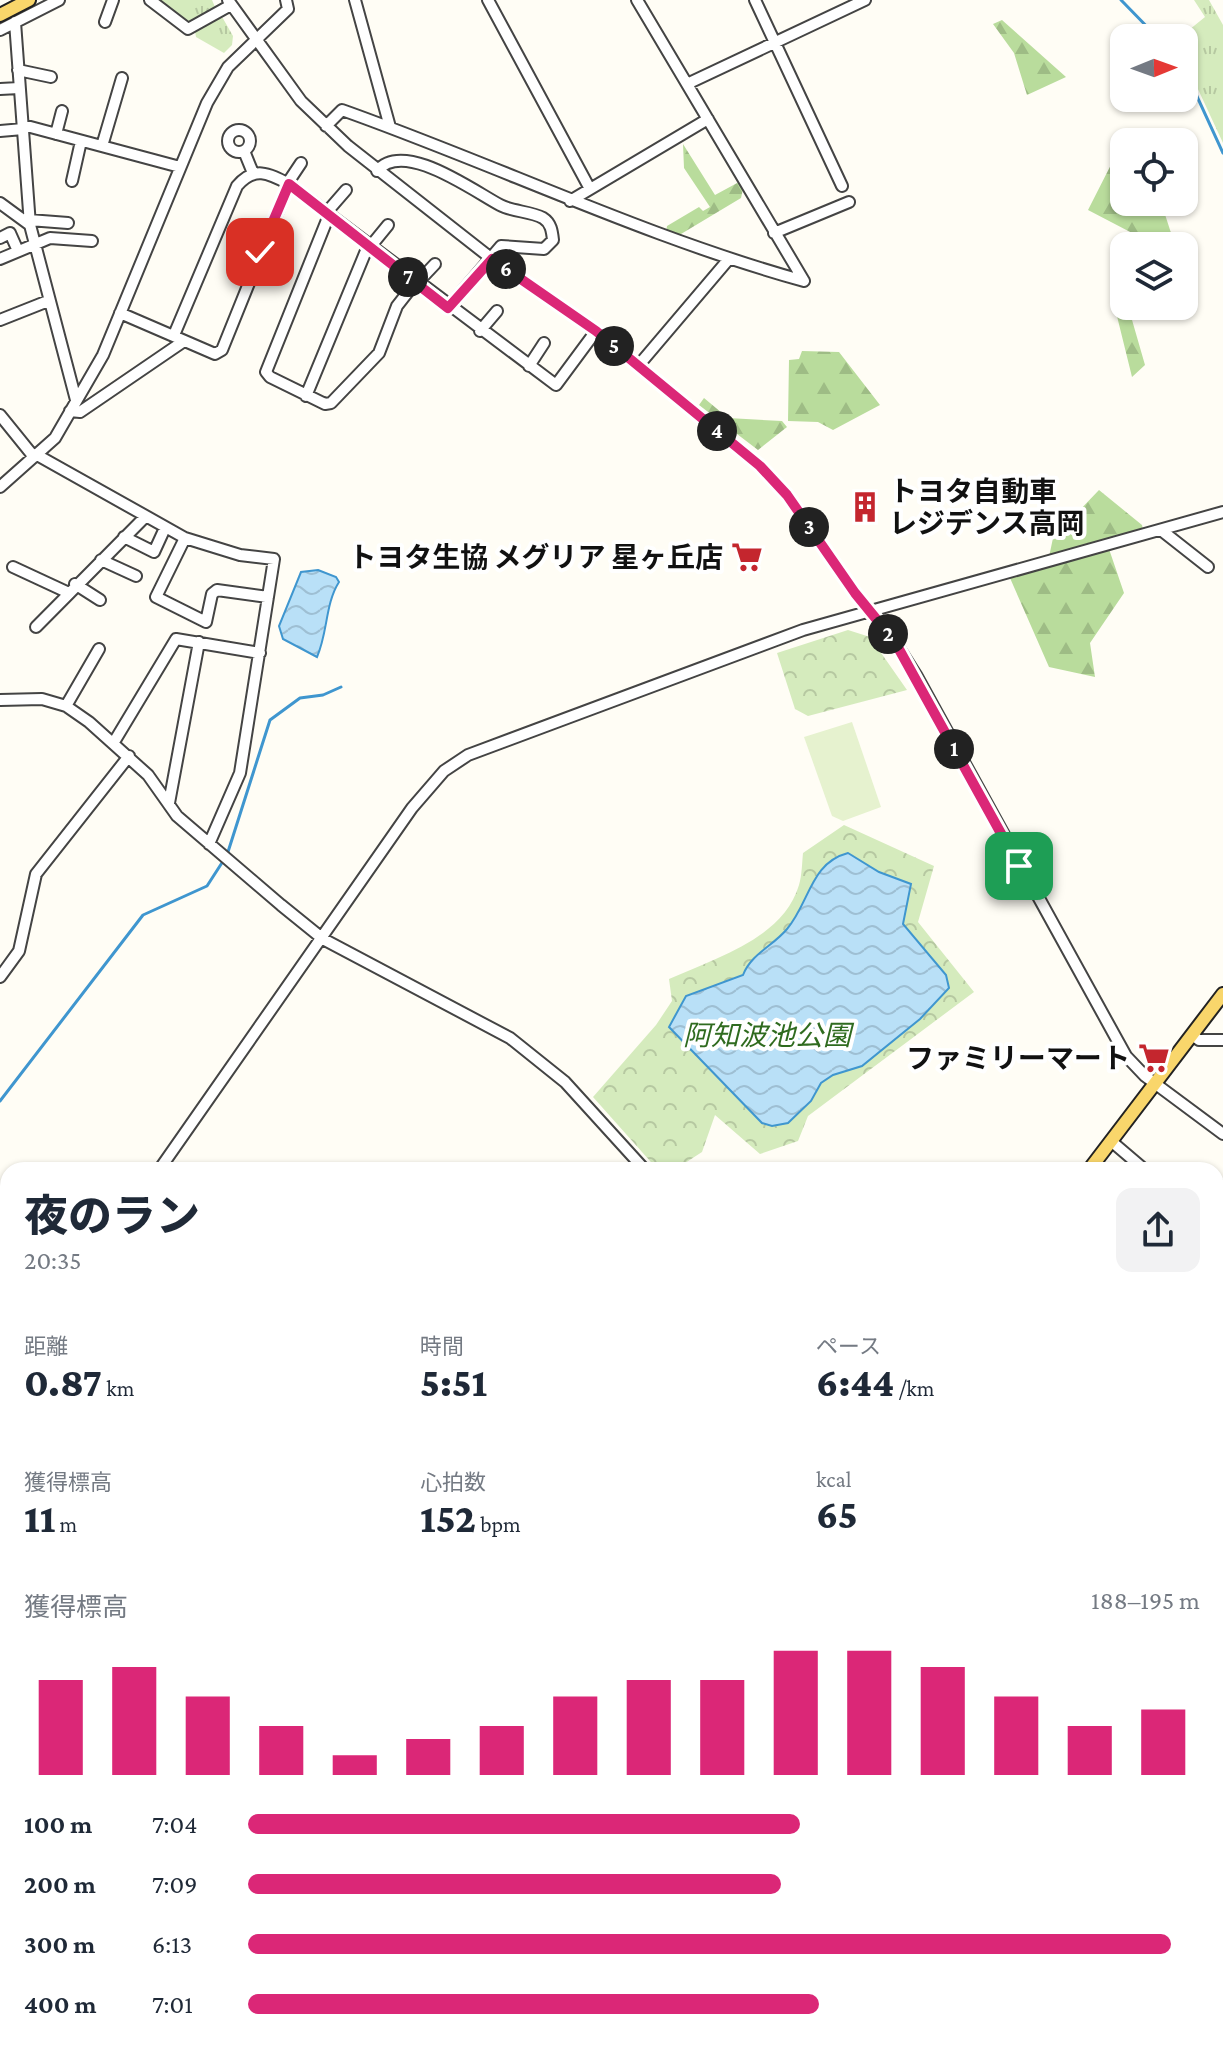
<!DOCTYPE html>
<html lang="ja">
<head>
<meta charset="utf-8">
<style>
	body { margin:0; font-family:"Crimson Pro","Noto Sans JP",serif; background:#f2f2f3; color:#1f2937; height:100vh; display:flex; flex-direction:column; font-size:30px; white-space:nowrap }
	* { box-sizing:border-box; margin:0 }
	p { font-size:26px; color:#747a83 }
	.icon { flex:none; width:44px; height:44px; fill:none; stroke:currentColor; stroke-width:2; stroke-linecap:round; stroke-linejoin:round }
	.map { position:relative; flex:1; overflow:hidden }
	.sheet { position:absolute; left:0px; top:1162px; width:1224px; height:888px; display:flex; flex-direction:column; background:#fff; border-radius:24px 24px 0 0; box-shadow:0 2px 6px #0004 }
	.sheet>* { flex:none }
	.needle { width:52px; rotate:89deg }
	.controls { position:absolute; left:1110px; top:24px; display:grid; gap:16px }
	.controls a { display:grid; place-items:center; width:88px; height:88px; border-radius:16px; background:#fff; box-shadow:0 2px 6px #0004; font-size:40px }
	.pin { position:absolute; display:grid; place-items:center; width:68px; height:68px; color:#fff; margin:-34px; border-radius:16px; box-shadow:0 4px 12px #0006 }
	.km { position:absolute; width:40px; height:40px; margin:-20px; border-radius:50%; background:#222; color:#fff; font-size:22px; line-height:40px; text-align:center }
	.round { display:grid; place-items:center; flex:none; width:84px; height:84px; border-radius:16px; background:#f2f2f3 }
	.head { display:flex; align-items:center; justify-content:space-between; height:136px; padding:0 24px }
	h1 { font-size:44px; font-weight:800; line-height:60px }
	.figures { display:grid; grid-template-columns:repeat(3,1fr); gap:12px; height:136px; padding:8px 24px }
	.figures div { display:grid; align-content:center }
	.figures b { font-size:40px; font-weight:800 }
	.figures small { font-size:22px; font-weight:400 }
	.figures p { font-size:22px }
	.chart { height:224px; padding:16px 24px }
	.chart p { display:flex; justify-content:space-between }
	.chart svg { width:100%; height:144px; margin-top:8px; stroke:#db2777; stroke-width:6 }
	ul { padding:0 24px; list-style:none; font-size:26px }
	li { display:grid; grid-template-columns:128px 96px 1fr; align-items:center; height:60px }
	li i { height:20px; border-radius:10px; background:#db2777 }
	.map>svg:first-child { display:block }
</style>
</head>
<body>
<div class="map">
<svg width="1223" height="2050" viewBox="0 0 1223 2050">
	<defs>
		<pattern id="grass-tufts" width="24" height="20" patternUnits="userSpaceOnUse" patternTransform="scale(2)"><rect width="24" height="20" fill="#d5ebbd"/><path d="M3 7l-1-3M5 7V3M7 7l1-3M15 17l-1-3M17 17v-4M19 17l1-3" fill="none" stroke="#b6c8a1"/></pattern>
		<pattern id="forest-firs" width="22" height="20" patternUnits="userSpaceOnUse" patternTransform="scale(2)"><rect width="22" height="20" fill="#b9dc9c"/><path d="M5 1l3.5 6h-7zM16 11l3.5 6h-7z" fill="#9ebc85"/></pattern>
		<pattern id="park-crowns" width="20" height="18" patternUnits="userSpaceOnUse" patternTransform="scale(2)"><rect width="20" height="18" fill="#d5ebbd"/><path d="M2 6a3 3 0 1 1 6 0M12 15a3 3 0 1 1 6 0" fill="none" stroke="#b6c8a1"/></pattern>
		<pattern id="water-waves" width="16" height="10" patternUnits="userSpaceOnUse" patternTransform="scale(2)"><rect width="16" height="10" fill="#b9e0f7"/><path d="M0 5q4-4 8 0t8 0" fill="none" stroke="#9ebfd3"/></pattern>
	</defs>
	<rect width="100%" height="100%" fill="#fffdf5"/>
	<path fill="url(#grass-tufts)" d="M154,0H212L215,7L185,24Z
		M1194,0H1209L1223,25V143L1184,59V38H1179L1205,17Z
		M221,15L233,36L232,45L224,53L196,37L195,31Z"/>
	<path fill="url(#forest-firs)" d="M1002,20L1066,77L1027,95L1014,53L993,24Z
		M683,144L715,195L739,182L743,189L741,198L676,237L666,233L667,226L699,207L703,211L710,207L684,168Z
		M1119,149L1124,153V202H1161L1171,233L1157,246L1088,210Z
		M1124,291V306H1128L1145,365L1132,377L1114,304Z
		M802,351L839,352L880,405L833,430L818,422L788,421L789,360L799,359Z
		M704,398L728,418L782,421L787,427L758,450L699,405Z
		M1099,490L1142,525L1143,530L1049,557L1053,538Z
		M1109,549L1124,593L1090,643L1095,677L1049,667L1010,578Z"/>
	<path fill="url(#park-crowns)" d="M848,630L870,637L907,690L808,716L795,709L777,653Z
		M844,825L934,866L918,922L974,992L808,1116L798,1141L760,1154L715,1115L702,1152L682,1165L687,1170H658L593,1097L656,1025L672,1001L669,979C715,958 783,939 799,885C802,875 802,863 803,853Z"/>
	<path fill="#e6f2cf" d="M852,722L881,807L843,821L832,816L804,737Z"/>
	<path fill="url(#water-waves)" stroke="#3f96cf" stroke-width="2" d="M318,570L336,577L339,582C325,604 328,632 317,657L283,639L279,626L301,572Z
		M848,853L879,872L911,884L903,924L946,975L949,988L920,1019L862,1066L833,1075L821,1083L811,1101L788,1123L772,1126L762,1123L669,1027L686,996L743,975C751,954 773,946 787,929C810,902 810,863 848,853Z"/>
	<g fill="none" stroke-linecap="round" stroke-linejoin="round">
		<path stroke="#3f96cf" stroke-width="3" d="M1121,0L1158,38
			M1184,68L1223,153
			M0,1101L143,915L207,886L227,855L270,720L300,698L323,695L341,687
			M0,1561L8,1558
			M710,2050L716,2042"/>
		<path stroke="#b9e0f7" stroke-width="16" d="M0,2012L8,2019
			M36,2042L49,2050"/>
		<defs>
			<path id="minor" d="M150,0L188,29L231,5
				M228,0L301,101L348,146L492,259L596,331L760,466L787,495L855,593L895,642L916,675L1126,1056L1145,1076L1223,1134
				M355,0L390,127
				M488,0L590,189
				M637,0L804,281
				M755,0L842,186
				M15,22L30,225L76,400
				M105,22L113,0
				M0,30L59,0
				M18,70L51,77
				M687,84L865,0
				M0,89L19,88
				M23,125L180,167
				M326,126L342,110C497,165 645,237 804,281
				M228 141a11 11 0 1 1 22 0a11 11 0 1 1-22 0Z
				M0,131L23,129
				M56,134L62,111
				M102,146L122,78
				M244,151L253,173
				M377,171C403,139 472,190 500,205C513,212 530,211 543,218C551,223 552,231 553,240L544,249L501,246L448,308
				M72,181L81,141
				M287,184L301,163
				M570,201L708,119
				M0,203L30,225
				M326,213L346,190
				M329,215L266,372L270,377L325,404L331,403L379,353L397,306L415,283
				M29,220L68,223
				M774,233L849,202
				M0,238L10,233L18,251
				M370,247L388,225
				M0,259L50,238L92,241
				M417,283L435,264
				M120,313L215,354L222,350L289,184
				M0,320L48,301
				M480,331L497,311
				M174,335L237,186C254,166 268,173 289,184L556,385L596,331
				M529,366L544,343
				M638,366L728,260
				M306,396L368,246
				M70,411L80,412L184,341
				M0,415L34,457
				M37,455L185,538L240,555L274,559L240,773L209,844
				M0,487L55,438L103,355L207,103L228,67L288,9L286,0
				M1161,530L1208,567
				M124,537L154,552L165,528
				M185,538L156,597L206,622L212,594L217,590L268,597
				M101,560L136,576
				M13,567L69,593
				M75,584L100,600
				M36,627L144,518
				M0,700L42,699L66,706L89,722L148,775L177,816L281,905L323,939L510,1038L565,1082L645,1170
				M66,706L99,649
				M114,742L176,639L260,653
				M169,803L199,642
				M0,977L19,951L36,874L129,756
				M1192,1035L1199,1040H1223
				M1111,1141L1145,1170
				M39,1170L40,1169
				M159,1170L412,808L444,771L468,755L803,630L1223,512
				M1222,1186H1223
				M0,1221L8,1211
				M1216,1278L1223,1279
				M1216,1386L1223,1368
				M0,1394L8,1383
				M1216,1504L1223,1503
				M1216,1630L1223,1649
				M0,1636L8,1625
				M1223,1669V1687
				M0,1731L8,1738
				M1216,1757L1223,1756
				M1216,1803L1223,1806
				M1216,1866L1223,1860
				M1216,1950L1223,1963
				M657,2042L674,2050
				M1168,2042L1172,2050
				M179,2050L182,2042
				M1135,2050L1140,2042"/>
			<path id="major" d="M0,15L29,0
				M1089,1170L1223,994
				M0,1440L8,1445
				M789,2042L800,2050"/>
		</defs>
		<use href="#minor" stroke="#444" stroke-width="14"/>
		<use href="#major" stroke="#222" stroke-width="16"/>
		<use href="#minor" stroke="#fff" stroke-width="10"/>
		<use href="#major" stroke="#f9d66b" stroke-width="12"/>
	</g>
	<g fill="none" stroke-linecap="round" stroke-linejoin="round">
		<defs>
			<path id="route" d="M260,252L289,184L448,308L492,259L596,331L760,466L787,495L855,593L895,642L1019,866"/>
		</defs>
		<use href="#route" stroke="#fff" stroke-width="16"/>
		<use href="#route" stroke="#db2777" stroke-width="10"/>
	</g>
	<defs>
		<symbol id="building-bare" viewBox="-9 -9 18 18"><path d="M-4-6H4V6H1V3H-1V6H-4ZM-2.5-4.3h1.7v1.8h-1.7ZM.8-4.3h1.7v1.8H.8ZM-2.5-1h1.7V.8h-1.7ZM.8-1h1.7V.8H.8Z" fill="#c4262e" stroke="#fff" stroke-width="2.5" paint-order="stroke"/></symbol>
		<symbol id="supermarket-bare" viewBox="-9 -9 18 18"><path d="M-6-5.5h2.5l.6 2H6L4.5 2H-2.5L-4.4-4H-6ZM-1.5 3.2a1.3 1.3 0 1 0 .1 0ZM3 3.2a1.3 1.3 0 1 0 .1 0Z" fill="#c4262e" stroke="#fff" stroke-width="2.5" paint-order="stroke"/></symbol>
	</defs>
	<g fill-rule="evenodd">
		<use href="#building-bare" x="843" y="485" width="44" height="44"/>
		<use href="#supermarket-bare" x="725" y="535" width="44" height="44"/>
		<use href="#supermarket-bare" x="1132" y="1036" width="44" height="44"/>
	</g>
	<g text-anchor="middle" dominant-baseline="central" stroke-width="8" stroke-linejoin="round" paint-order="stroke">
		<g font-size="28" font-weight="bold" fill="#111" stroke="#fff" text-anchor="end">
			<text x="889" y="491" text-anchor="start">トヨタ自動車<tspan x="889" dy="32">レジデンス高岡</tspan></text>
			<text x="723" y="557">トヨタ生協 メグリア 星ヶ丘店</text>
			<text x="1130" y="1058">ファミリーマート</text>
		</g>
		<g font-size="28" font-style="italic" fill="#2f6b1f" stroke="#fff">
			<text x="767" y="1035">阿知波池公園</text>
		</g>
	</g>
</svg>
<div class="controls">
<a><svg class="needle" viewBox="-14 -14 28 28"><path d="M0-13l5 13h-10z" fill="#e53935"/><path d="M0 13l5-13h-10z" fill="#747a83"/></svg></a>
<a><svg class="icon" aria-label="locate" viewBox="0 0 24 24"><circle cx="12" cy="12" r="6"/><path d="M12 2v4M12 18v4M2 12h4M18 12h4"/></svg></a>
<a><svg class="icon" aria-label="layers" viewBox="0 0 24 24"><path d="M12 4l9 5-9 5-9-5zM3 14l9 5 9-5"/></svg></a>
</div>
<div class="pin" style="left:1019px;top:866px;background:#1e9e55"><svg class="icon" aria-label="arrive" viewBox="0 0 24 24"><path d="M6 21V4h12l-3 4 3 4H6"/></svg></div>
<div class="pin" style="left:260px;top:252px;background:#d93025"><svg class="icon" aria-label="check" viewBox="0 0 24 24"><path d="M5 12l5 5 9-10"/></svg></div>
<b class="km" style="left:954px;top:749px">1</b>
<b class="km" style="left:888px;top:634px">2</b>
<b class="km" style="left:809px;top:527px">3</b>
<b class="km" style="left:717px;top:431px">4</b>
<b class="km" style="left:614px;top:346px">5</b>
<b class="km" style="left:506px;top:269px">6</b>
<b class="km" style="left:408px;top:277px">7</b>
<section class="sheet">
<div class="head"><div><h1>夜のラン</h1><p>20:35</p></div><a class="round"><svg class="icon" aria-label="share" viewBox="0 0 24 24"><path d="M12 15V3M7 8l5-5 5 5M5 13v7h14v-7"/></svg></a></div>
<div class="figures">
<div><p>距離</p><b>0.87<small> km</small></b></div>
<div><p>時間</p><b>5:51</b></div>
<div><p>ペース</p><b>6:44<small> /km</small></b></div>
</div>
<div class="figures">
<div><p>獲得標高</p><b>11<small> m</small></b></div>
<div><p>心拍数</p><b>152<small> bpm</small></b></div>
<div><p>kcal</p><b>65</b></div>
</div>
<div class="chart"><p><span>獲得標高</span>188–195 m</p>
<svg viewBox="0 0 160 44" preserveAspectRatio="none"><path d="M5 44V15M15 44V11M25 44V20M35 44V29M45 44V38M55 44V33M65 44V29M75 44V20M85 44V15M95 44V15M105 44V6M115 44V6M125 44V11M135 44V20M145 44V29M155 44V24"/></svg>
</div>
<ul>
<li><b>100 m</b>7:04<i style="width:58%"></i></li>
<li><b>200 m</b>7:09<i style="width:56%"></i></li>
<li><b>300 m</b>6:13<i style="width:97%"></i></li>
<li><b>400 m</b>7:01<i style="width:60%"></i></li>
</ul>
</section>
</div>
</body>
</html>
